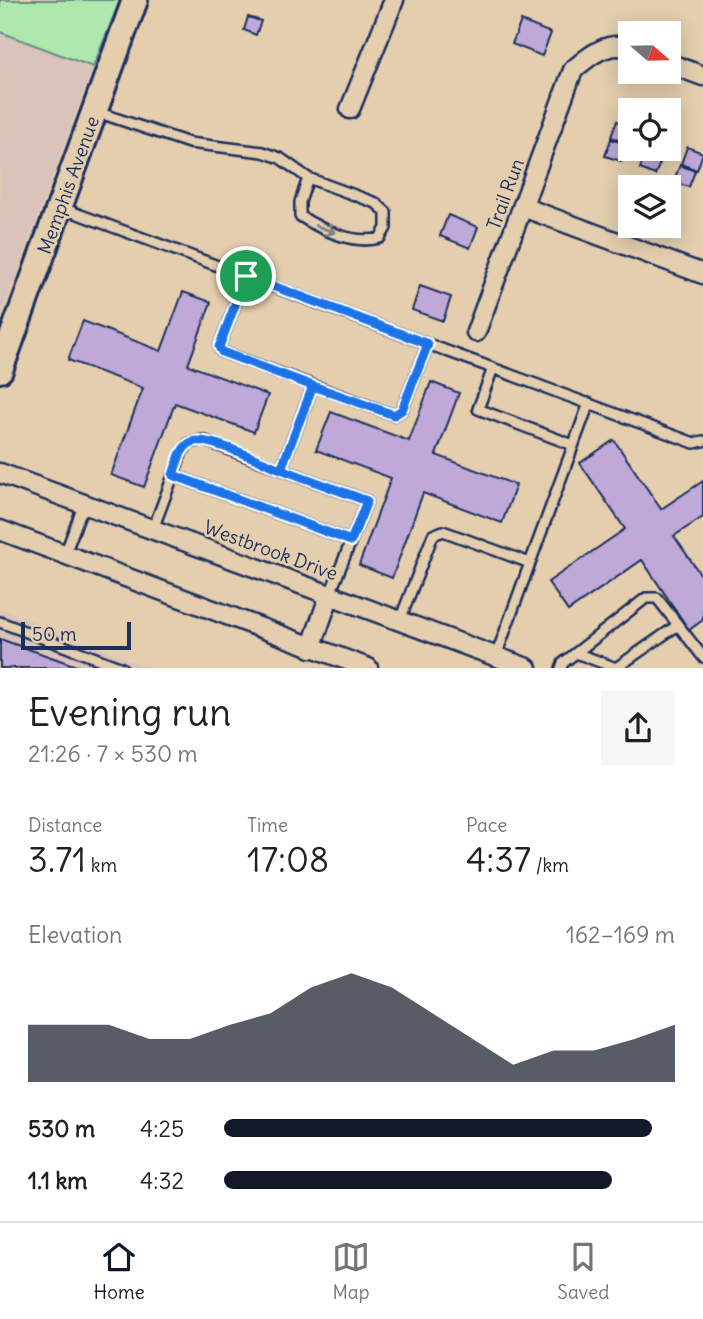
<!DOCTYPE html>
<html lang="en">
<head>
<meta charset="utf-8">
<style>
	body { margin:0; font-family:Delius,sans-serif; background:#f6f6f6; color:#202124; height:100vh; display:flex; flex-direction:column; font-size:26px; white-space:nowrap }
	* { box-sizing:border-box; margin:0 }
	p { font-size:23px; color:#757577 }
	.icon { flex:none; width:38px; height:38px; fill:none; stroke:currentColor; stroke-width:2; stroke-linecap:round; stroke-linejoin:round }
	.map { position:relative; height:668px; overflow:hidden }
	.details { display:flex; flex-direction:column; background:#fff; flex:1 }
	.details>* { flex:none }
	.needle { width:46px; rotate:110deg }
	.fabs { position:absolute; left:618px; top:21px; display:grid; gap:14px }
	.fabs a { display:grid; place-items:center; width:63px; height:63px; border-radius:0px; background:#fff; box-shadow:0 4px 18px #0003; font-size:35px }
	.scale { position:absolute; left:21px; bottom:18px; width:110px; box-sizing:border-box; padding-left:7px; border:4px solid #1b2f5e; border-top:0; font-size:19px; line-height:24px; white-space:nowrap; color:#1b2f5e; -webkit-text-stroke:5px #e4ceae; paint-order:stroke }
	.pin { position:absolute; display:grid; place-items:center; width:60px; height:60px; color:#fff; margin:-30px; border:4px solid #fff; border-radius:50%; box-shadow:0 2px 7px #0007 }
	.round { display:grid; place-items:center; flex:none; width:74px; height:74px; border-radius:0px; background:#f6f6f6 }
	.summary { display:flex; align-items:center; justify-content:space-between; height:119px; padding:0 28px }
	h1 { font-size:38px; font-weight:600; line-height:52px }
	.stats { display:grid; grid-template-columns:repeat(3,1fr); gap:10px; height:119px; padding:7px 28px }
	.stats div { display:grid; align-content:center }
	.stats b { font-size:35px; font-weight:600 }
	.stats small { font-size:19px; font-weight:400 }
	.stats p { font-size:19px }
	.chart { height:196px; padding:14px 28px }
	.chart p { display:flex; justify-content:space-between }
	.chart svg { width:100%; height:126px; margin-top:7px; fill:#111827; opacity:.7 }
	ul { padding:0 28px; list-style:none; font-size:23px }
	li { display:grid; grid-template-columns:112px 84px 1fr; align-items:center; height:52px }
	li i { height:18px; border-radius:9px; background:#111827 }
	.menu { display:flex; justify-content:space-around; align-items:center; height:98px; border-top:2px solid #e0e0e0; background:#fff; font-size:19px; color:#757577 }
	.menu a { display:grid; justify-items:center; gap:4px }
	.menu .active { color:#111827 }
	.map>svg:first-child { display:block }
</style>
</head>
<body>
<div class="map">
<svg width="703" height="668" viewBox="0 0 703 668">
	<rect width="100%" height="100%" fill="#e4ceae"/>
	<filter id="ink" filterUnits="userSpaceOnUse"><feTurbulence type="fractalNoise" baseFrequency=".0143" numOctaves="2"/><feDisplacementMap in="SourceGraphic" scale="14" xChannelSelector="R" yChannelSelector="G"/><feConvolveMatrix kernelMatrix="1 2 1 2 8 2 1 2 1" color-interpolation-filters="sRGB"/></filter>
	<g filter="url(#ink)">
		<path fill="#d9c3bb" d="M0,32L93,67L0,319Z
			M0,609L149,668H0Z"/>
		<path fill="#aee8ad" stroke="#648c86" stroke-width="2" d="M0,0H120L93,67L0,32Z"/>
		<path fill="#bea9d8" stroke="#1b2f5e" stroke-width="2" d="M248,17L261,21L256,35L244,30Z
			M521,21L551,33L542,56L512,44Z
			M617,121L630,125L627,143L611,137Z
			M611,139L627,144L621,161L605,156Z
			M687,147L703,153L697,170L681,164Z
			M646,152L662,158L655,175L640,169Z
			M680,165L695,171L689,187L673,182Z
			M448,215L478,227L470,248L440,236Z
			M420,286L451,297L443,321L412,310Z
			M183,292L211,302L188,365L268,395L254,432L175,403L144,487L111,475L143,388L68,360L83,321L161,351Z
			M431,382L459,393L436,455L516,485L502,523L423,493L392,578L359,565L391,478L316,450L331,412L409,441Z
			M614,440L661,509L703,481V517L674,536L703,578V620L689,630L642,560L568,611L548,582L625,529L580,463Z
			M0,639L82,668H0Z"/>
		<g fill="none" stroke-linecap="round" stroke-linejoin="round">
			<defs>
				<path id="service" d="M97,112L189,143L263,152L280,158L308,178L376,203L386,212V228L380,238C354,245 322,230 300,216V202L308,178
					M62,208L694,443L703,441
					M246,276L219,347L222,352L394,415L402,410L428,344
					M493,368L478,409L573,445
					M281,469L313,386
					M173,475L351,541
					M153,529L182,452L189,443L203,440L367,501L330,594
					M65,554L80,514L87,505
					M530,563L589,403
					M400,620L433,535L443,531L530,563L496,656
					M0,622L122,668
					M576,653L616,668L678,625
					M561,668L563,663L646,598H657L703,657"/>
				<path id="minor" d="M668,63L703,76
					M350,109L394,0
					M523,207L703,274
					M476,332L573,70C589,56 608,40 630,48
					M0,473L527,668
					M0,530L368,668
					M311,648L330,594"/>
				<path id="secondary" d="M0,370L135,0"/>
			</defs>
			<use href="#service" stroke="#1b2f5e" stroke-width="14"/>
			<use href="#minor" stroke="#1b2f5e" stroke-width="23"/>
			<use href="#secondary" stroke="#1b2f5e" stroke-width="30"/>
			<use href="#service" stroke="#e4ceae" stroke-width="9"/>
			<use href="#minor" stroke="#e4ceae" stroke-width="18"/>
			<use href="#secondary" stroke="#e4ceae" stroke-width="24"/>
		</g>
		<defs><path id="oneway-shaft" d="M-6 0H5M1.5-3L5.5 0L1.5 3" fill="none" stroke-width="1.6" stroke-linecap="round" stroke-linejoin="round" transform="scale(1.75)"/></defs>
		<use stroke="#807e86" href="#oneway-shaft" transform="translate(325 229) rotate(20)"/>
	</g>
	<g fill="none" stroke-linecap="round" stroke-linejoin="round" filter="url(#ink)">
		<defs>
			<path id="route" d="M246,276L219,347L222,352L313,386L281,469L367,501L351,541L173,475C177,464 180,447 192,442C206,435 264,463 281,469L313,386L394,415L402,410L428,344L246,276"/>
		</defs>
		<use href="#route" stroke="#fff" stroke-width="14"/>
		<use href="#route" stroke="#1a73e8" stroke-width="9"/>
	</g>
	<g text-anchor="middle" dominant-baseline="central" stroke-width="5" stroke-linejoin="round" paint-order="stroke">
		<g font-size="19" fill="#1b2f5e" stroke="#e4ceae">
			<text transform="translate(68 185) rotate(-70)">Memphis Avenue</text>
			<text transform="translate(505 194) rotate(-70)">Trail Run</text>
			<text transform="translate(271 550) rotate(20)">Westbrook Drive</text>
		</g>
	</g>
</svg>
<div class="fabs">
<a><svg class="needle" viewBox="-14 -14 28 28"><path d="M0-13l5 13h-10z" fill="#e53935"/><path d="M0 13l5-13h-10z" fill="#757577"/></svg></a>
<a><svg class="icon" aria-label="locate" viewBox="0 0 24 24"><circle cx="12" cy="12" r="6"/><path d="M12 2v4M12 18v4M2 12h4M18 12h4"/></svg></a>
<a><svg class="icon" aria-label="layers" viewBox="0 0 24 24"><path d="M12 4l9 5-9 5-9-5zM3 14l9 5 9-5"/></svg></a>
</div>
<div class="scale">50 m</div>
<div class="pin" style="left:246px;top:276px;background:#1e9e55"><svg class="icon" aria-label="arrive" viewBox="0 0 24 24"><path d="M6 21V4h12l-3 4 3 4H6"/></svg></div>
</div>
<section class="details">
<div class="summary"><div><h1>Evening run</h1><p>21:26 · 7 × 530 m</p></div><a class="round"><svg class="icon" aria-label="share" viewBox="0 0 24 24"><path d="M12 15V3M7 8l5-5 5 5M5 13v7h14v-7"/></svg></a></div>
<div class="stats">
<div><p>Distance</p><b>3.71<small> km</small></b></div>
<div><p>Time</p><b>17:08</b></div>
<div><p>Pace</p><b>4:37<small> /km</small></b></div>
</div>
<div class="chart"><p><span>Elevation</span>162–169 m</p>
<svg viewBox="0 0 160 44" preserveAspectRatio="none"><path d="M0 44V24L10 24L20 24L30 29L40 29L50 24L60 20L70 11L80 6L90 11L100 20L110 29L120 38L130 33L140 33L150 29L160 24V44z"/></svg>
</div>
<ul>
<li><b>530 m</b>4:25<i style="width:95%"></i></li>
<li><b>1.1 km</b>4:32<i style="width:86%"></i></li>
</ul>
</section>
<nav class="menu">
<a class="active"><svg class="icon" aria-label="home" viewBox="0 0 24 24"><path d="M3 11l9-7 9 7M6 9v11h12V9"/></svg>Home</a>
<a><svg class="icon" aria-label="map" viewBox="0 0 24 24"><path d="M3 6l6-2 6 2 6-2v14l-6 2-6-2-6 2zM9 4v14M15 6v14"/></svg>Map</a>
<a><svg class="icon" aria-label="saved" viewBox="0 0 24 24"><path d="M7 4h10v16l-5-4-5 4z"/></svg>Saved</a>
</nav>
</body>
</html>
